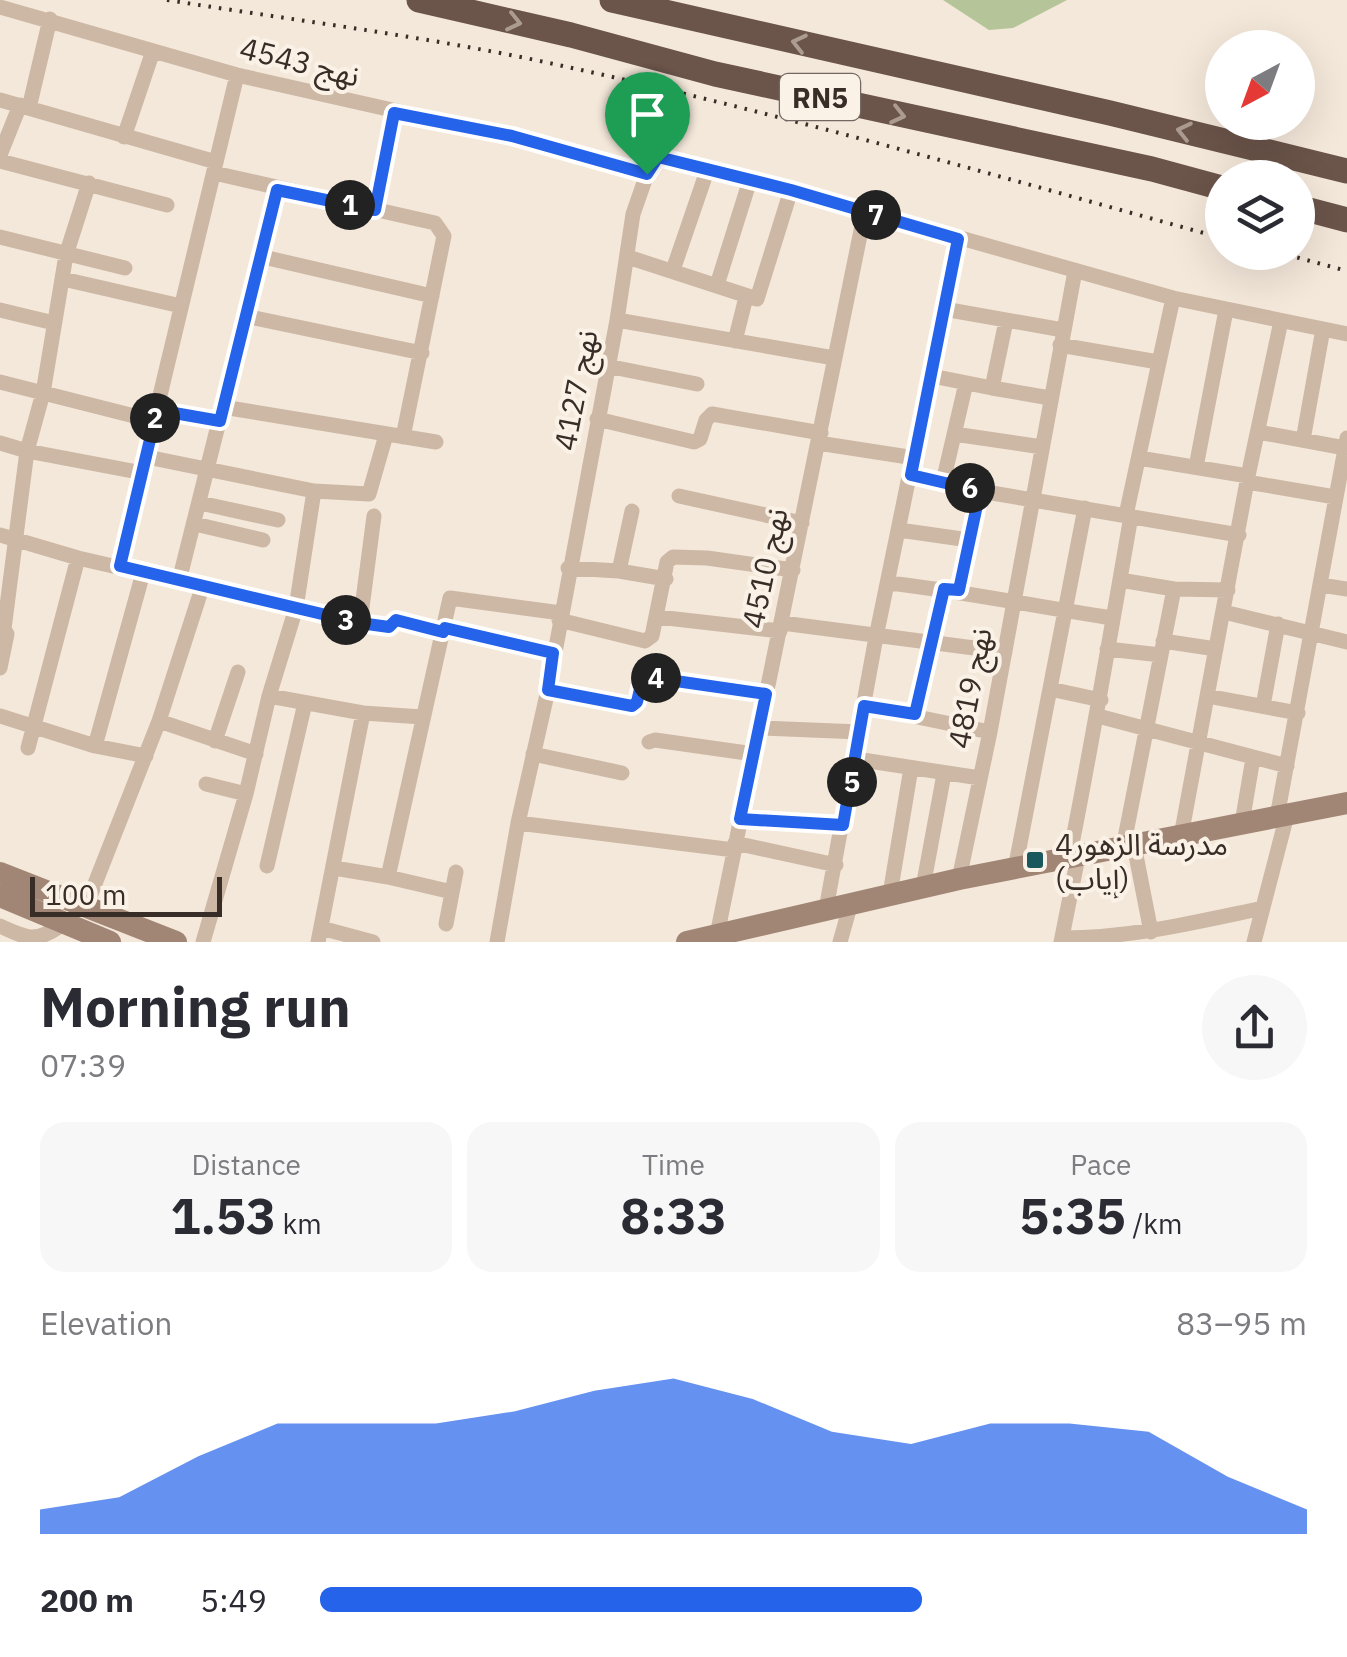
<!DOCTYPE html>
<html lang="en">
<head>
<meta charset="utf-8">
<style>
	body { margin:0; font-family:"IBM Plex Sans","Noto Sans Arabic",sans-serif; background:#f7f7f7; color:#2b2b33; height:100vh; display:flex; flex-direction:column; font-size:38px; white-space:nowrap }
	* { box-sizing:border-box; margin:0 }
	p { font-size:32px; color:#7c7c81 }
	.icon { flex:none; width:55px; height:55px; fill:none; stroke:currentColor; stroke-width:2; stroke-linecap:round; stroke-linejoin:round }
	.map { position:relative; height:942px; overflow:hidden }
	.panel { display:flex; flex-direction:column; background:#fff; flex:1 }
	.panel>* { flex:none }
	.needle { width:65px; rotate:221deg }
	.fabs { position:absolute; left:1205px; top:30px; display:grid; gap:20px }
	.fabs a { display:grid; place-items:center; width:110px; height:110px; border-radius:50%; background:#fff; box-shadow:0 10px 40px #0002; font-size:50px }
	.scale { position:absolute; left:30px; bottom:25px; width:192px; box-sizing:border-box; padding-left:10px; border:5px solid #382d27; border-top:0; font-size:28px; line-height:35px; white-space:nowrap; color:#382d27; -webkit-text-stroke:8px #fbf2e7; paint-order:stroke }
	.pin { position:absolute; display:grid; place-items:center; width:85px; height:85px; color:#fff; margin:-102px -42px; border-radius:50% 50% 50% 0; rotate:-45deg; box-shadow:0 0 10px #0007 }
	.pin .icon { rotate:45deg }
	.km { position:absolute; width:50px; height:50px; margin:-25px; border-radius:50%; background:#222; color:#fff; font-size:28px; line-height:50px; text-align:center }
	.round { display:grid; place-items:center; flex:none; width:105px; height:105px; border-radius:52px; background:#f7f7f7 }
	.headline { display:flex; align-items:center; justify-content:space-between; height:170px; padding:0 40px }
	h1 { font-size:55px; font-weight:700; line-height:75px }
	.metrics { display:grid; grid-template-columns:repeat(3,1fr); gap:15px; height:170px; padding:10px 40px }
	.metrics div { display:grid; align-content:center; border-radius:25px; background:#f7f7f7; text-align:center }
	.metrics b { font-size:50px; font-weight:700 }
	.metrics small { font-size:28px; font-weight:400 }
	.metrics p { font-size:28px }
	.chart { height:280px; padding:20px 40px }
	.chart p { display:flex; justify-content:space-between }
	.chart svg { width:100%; height:180px; margin-top:10px; fill:#2563eb; opacity:.7 }
	ul { padding:0 40px; list-style:none; font-size:32px }
	li { display:grid; grid-template-columns:160px 120px 1fr; align-items:center; height:75px }
	li i { height:25px; border-radius:12px; background:#2563eb }
	.map>svg:first-child { display:block }
</style>
</head>
<body>
<div class="map">
<svg width="1347" height="942" viewBox="0 0 1347 942">
	<rect width="100%" height="100%" fill="#f4e8da"/>
	<path fill="#b5c499" d="M943,0H1067L1013,28L989,30Z"/>
	<g fill="none" stroke-linecap="round" stroke-linejoin="round">
		<path stroke="#cdb8a5" stroke-width="15" d="M0,7L237,75L512,137L647,174
			M0,100L216,162
			M29,108L50,19
			M124,137L153,51
			M0,155L20,105
			M0,161L167,205
			M214,173L435,223L444,236L403,437
			M375,210L395,113
			M0,237L125,268
			M259,256L432,296
			M628,257L757,299L791,190
			M673,270L708,168
			M63,279L181,306
			M717,285L750,180
			M944,309L1063,330
			M0,310L54,323
			M245,316L422,353
			M617,320L834,358
			M735,341L746,297
			M1060,345L1158,362
			M607,366L697,384
			M932,376L992,388L1006,321
			M0,382L154,421
			M992,388L1050,398
			M223,407L436,442
			M157,410L220,421
			M597,419L694,442L700,439L706,420L712,414L821,433
			M1258,432L1345,448
			M954,434L1042,447
			M1303,440L1323,329
			M0,443L27,451L143,473
			M818,443L915,458
			M147,457L314,491L296,608L269,696L246,794L203,942
			M1139,458L1248,476
			M1196,467L1226,310
			M911,475L980,491L1239,535
			M943,482L966,383
			M1247,482L1335,497
			M314,491L369,494L386,435
			M679,496L802,523
			M200,503L278,520
			M1126,515L1173,298
			M195,524L263,540
			M899,530L969,540
			M0,535L78,558L360,623L389,627L396,620L443,632
			M119,566L237,75
			M568,568L619,571L666,579
			M619,571L632,511
			M1120,580L1174,589L1228,590
			M179,581L277,190
			M888,583C963,591 1037,607 1112,618
			M1321,585L1347,589
			M959,590L980,491
			M1224,612L1347,642
			M658,617L780,631
			M559,620L645,641L652,636L667,562L673,557L707,558L793,570
			M360,623L374,516
			M782,623L1005,652
			M445,627L553,653
			M1163,641L1216,649
			M1107,649L1161,655
			M0,668L7,634L4,629L27,451L43,393L66,255L89,183
			M1050,689L1101,700
			M548,690L632,706L637,702L642,680L648,677L766,694
			M269,696L363,713L422,717
			M1207,696L1298,713
			M864,706L990,732
			M1263,706L1278,624
			M915,714L944,589
			M0,716L95,746L146,756
			M1098,716L1287,766
			M159,721L256,754
			M759,728L860,732
			M215,741L238,672
			M649,742L655,740L754,754
			M95,746L143,573
			M28,748L78,558
			M533,754L622,773
			M856,759L980,778
			M206,784L246,794
			M1277,817L1347,438
			M740,819L843,825
			M518,823L734,850
			M1242,823L1253,758
			M1181,836L1248,476L1281,321
			M735,843L836,865
			M1134,845L1151,932
			M1123,848L1174,589
			M1069,859C1092,745 1111,630 1131,516
			M267,866L305,703
			M334,868L388,877L450,598L561,613
			M1015,869L1085,508
			M388,877L452,892
			M959,879L990,732L1075,271
			M923,887L944,774
			M890,894L911,768
			M85,909L159,721L202,588
			M826,909L876,637L958,239
			M446,924L456,872
			M0,926C30,940 37,942 63,924
			M321,928L373,942
			M717,935L865,211
			M1062,938C1131,938 1196,922 1263,908
			M318,942L363,713
			M497,942L518,823L548,690L617,320L633,214L647,174L658,157L791,190L1173,298L1347,334
			M840,942L851,903
			M1061,942L1078,857
			M1254,942L1287,815"/>
		<path stroke="#a18676" stroke-width="22" d="M0,873L176,942
			M0,896L110,942
			M687,942L959,879L1347,803"/>
		<path stroke="#6b544a" stroke-width="25" d="M419,0L571,35L715,74L1152,169L1222,188
			M612,0L1110,113L1347,171
			M1298,207L1347,220"/>
		<path stroke="#382d27" stroke-width="4" stroke-dasharray="2.5 8" stroke-linecap="butt" d="M167,0C299,21 432,37 563,66C785,114 1003,178 1222,238
			M1277,252L1347,271"/>
	</g>
	<defs><path id="oneway-chevron" d="M-2-3.5L2.5 0L-2 3.5" fill="none" stroke-width="1.6" stroke-linecap="round" stroke-linejoin="round" transform="scale(2.5)"/></defs>
	<g stroke="#ac9b91">
		<use href="#oneway-chevron" transform="translate(514 22) rotate(13)"/>
		<use href="#oneway-chevron" transform="translate(799 43) rotate(-167)"/>
		<use href="#oneway-chevron" transform="translate(898 115) rotate(13)"/>
		<use href="#oneway-chevron" transform="translate(1184 131) rotate(-167)"/>
	</g>
	<g fill="none" stroke-linecap="round" stroke-linejoin="round">
		<defs>
			<path id="route" d="M394,113L512,136L647,174L658,157L791,190L958,239L911,475L980,491L959,590L944,589L915,714L864,706L843,825L740,819L766,694L648,677L642,680L637,702L632,706L548,690L553,653L445,628L443,632L396,620L389,627L360,623L120,566L157,410L220,421L277,190L375,210Z"/>
		</defs>
		<use href="#route" stroke="#fff" stroke-width="20"/>
		<use href="#route" stroke="#2563eb" stroke-width="12"/>
	</g>
	<rect fill="#19595e" stroke="#fbf2e7" stroke-width="4" x="1025" y="850" width="20" height="20" rx="5"/>
	<g text-anchor="middle" dominant-baseline="central" stroke-width="8" stroke-linejoin="round" paint-order="stroke">
		<rect fill="#fbf2e7" stroke="#726861" stroke-width="2.5" x="780" y="74" width="80" height="46" rx="8"/>
		<g font-size="28" font-weight="bold" fill="#382d27">
			<text x="820" y="97">RN5</text>
		</g>
		<g font-size="30" fill="#382d27" stroke="#fbf2e7">
			<text transform="translate(300 61) rotate(14)">نهج 4543</text>
			<text transform="translate(575 390) rotate(-79)">نهج 4127</text>
			<text transform="translate(764 568) rotate(-78)">نهج 4510</text>
			<text transform="translate(969 688) rotate(-79)">نهج 4819</text>
		</g>
		<g font-size="30" fill="#382d27" stroke="#fbf2e7" text-anchor="start">
			<text x="1055" y="843">مدرسة الزهور4<tspan x="1055" dy="34">(إياب)</tspan></text>
		</g>
	</g>
</svg>
<div class="fabs">
<a><svg class="needle" viewBox="-14 -14 28 28"><path d="M0-13l5 13h-10z" fill="#e53935"/><path d="M0 13l5-13h-10z" fill="#7c7c81"/></svg></a>
<a><svg class="icon" aria-label="layers" viewBox="0 0 24 24"><path d="M12 4l9 5-9 5-9-5zM3 14l9 5 9-5"/></svg></a>
</div>
<div class="scale">100 m</div>
<div class="pin" style="left:647px;top:174px;background:#1e9e55"><svg class="icon" aria-label="arrive" viewBox="0 0 24 24"><path d="M6 21V4h12l-3 4 3 4H6"/></svg></div>
<b class="km" style="left:350px;top:205px">1</b>
<b class="km" style="left:155px;top:418px">2</b>
<b class="km" style="left:346px;top:620px">3</b>
<b class="km" style="left:656px;top:678px">4</b>
<b class="km" style="left:852px;top:782px">5</b>
<b class="km" style="left:970px;top:488px">6</b>
<b class="km" style="left:876px;top:215px">7</b>
</div>
<section class="panel">
<div class="headline"><div><h1>Morning run</h1><p>07:39</p></div><a class="round"><svg class="icon" aria-label="share" viewBox="0 0 24 24"><path d="M12 15V3M7 8l5-5 5 5M5 13v7h14v-7"/></svg></a></div>
<div class="metrics">
<div><p>Distance</p><b>1.53<small> km</small></b></div>
<div><p>Time</p><b>8:33</b></div>
<div><p>Pace</p><b>5:35<small> /km</small></b></div>
</div>
<div class="chart"><p><span>Elevation</span>83–95 m</p>
<svg viewBox="0 0 160 44" preserveAspectRatio="none"><path d="M0 44V38L10 35L20 25L30 17L40 17L50 17L60 14L70 9L80 6L90 11L100 19L110 22L120 17L130 17L140 19L150 30L160 38V44z"/></svg>
</div>
<ul>
<li><b>200 m</b>5:49<i style="width:61%"></i></li>
</ul>
</section>
</body>
</html>
